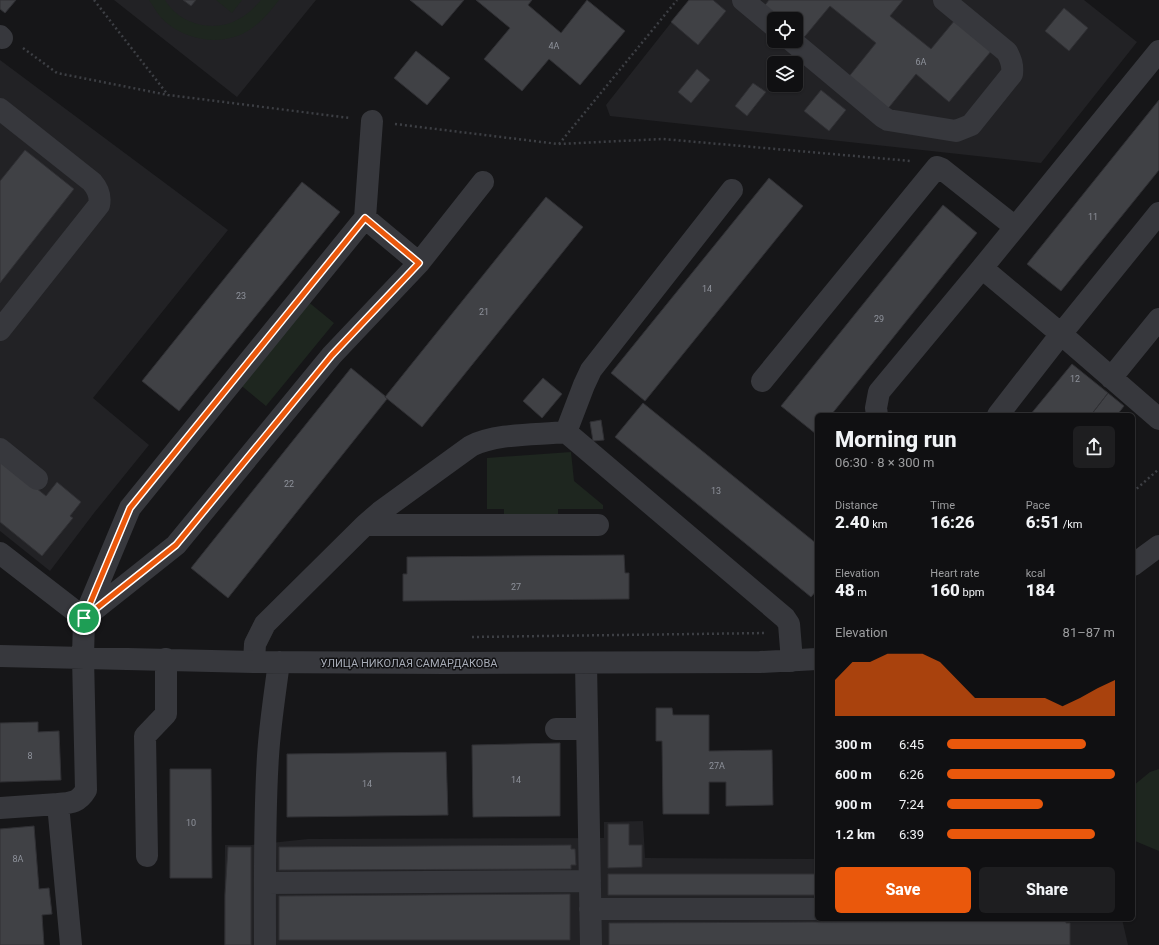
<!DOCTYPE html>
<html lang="en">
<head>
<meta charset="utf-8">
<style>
	body { margin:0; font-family:Roboto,sans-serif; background:#1e1e20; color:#f1f3f6; height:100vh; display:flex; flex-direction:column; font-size:15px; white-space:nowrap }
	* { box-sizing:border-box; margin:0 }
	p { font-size:13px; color:#9c9d9f }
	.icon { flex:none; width:22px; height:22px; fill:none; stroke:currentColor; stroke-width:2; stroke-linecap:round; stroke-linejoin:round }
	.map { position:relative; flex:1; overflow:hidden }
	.details { position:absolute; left:815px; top:413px; width:320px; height:508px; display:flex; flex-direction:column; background:#101012; border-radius:6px; box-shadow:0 1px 3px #0004,0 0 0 1px #303032 }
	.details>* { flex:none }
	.fabs { position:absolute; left:767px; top:12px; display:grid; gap:8px }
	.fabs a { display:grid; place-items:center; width:36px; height:36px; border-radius:6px; background:#101012; box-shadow:0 1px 3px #0004,0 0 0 1px #303032; font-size:20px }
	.pin { position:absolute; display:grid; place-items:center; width:34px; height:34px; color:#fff; margin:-17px; border:2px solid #fff; border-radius:50%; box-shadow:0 1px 4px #0007 }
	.round { display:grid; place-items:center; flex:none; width:42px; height:42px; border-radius:6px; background:#1e1e20 }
	.headline { display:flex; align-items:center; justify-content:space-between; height:68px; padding:0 20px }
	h1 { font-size:22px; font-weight:800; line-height:30px }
	.figures { display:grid; grid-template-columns:repeat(3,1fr); gap:6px; height:68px; padding:4px 20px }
	.figures div { display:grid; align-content:center }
	.figures b { font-size:17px; font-weight:800 }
	.figures small { font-size:11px; font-weight:400 }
	.figures p { font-size:11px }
	.chart { height:112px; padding:8px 20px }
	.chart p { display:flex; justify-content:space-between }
	.chart svg { width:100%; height:72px; margin-top:4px; fill:#ea580c; opacity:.7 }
	.button { display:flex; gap:8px; margin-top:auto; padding:8px 20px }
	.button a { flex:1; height:46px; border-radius:6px; background:#ea580c; color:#fff; font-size:16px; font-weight:800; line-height:46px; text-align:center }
	.button a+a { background:#1e1e20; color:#f1f3f6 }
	ul { padding:0 20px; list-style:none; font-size:13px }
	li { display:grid; grid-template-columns:64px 48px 1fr; align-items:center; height:30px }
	li i { height:10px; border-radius:5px; background:#ea580c }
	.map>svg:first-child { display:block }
</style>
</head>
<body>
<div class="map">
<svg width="1159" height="945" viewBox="0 0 1159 945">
	<rect width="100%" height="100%" fill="#161618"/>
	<path fill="#222225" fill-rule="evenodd" d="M114,0H316L237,97Z
		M689,0H1084L1137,42L1041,163L610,116L606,105ZM774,19H796V41H774ZM774,63H796V85H774Z
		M0,60L228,230L93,398L149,445L94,513L50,571L0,531Z
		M643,821L645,858L817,859V919H1122L1128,945H224L225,845H251L308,839L604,838V822Z"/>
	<path fill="#1e261f" d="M149,0H165C179,24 213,33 237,20C247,15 254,8 261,0H279C272,9 265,18 256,25C232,46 193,44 168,24C160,18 155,9 149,0Z
		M216,0H242L232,13Z
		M306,300L334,323L266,406L238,383Z
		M571,452L574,481L603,505V509H558V515H504V509H487V458Z
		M1159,769V851L1135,841L1133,839V786L1150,772Z"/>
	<path fill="#404145" stroke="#303034" d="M0,0H16L5,13L0,9Z
		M183,0H196L191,6Z
		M410,0H464L442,26Z
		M476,0H532L528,5L561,33L587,0L625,31L580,85L549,59L522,91L484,59L510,28Z
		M689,0H713L726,11L698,45L671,22Z
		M769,0H903L890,16L931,49L955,20L992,50L949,102L916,74L886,111L847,79L876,43L830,6L801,41L796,37V19H774L762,9Z
		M1064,8L1088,28L1069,51L1045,31Z
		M416,51L450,78L427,105L394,78Z
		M697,69L710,80L691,103L678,92Z
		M753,83L766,92L747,116L735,106Z
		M821,90L846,110L829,131L804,111Z
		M1159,100V170L1061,291L1027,264Z
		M25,150L74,189L0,283V181Z
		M769,178L803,206L645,401L611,373Z
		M302,182L340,212L179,411L142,381Z
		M546,197L583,227L422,427L385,397Z
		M943,205L977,233L831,415H817V432L816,434L781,406Z
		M1072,364L1108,393L1091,415H1030Z
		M351,368L385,396V397L387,399L228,598L191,568Z
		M543,378L562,394L542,418L523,401Z
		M1108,393L1124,406L1117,415H1091Z
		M643,403L817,544V590L811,597L615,437Z
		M601,420L604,440L593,441L590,422Z
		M0,459L46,496L57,482L81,502L70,516L73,518L42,556L0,522Z
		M624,555L625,573H629V599L403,601V574H407V557Z
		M656,708H672L673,715H709V751L772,750L773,805L726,806V782H709V814H663L662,741H656Z
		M38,722V732L59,731L61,780L0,782V723Z
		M560,743V816L473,817L472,745Z
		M446,752L448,815L287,817V754Z
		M170,769H211L212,878H170Z
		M608,824H629V845H642V867L608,868Z
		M34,826L39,889L49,888L52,914L42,915L44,945H0V829Z
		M571,845V849H575L576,865H571V869L279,870V847Z
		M228,847H251V945H225V895Z
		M608,874H817V895H608Z
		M570,894V940H279V896Z
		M1045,919H1066V923H1070V945H609V923L1045,921Z"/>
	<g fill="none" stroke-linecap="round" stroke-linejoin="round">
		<path stroke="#3d3f44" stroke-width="2.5" stroke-dasharray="2 3" stroke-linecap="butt" d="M94,0L168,95
			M23,48L57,73L168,95L350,118
			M395,124L558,144L663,139L911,161
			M559,144L677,0
			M1133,492L1159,469
			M472,637L767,633"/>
		<path stroke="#37383d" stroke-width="22" d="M743,0L774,26
			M0,36L2,38
			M792,41L883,117L888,120L956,131L971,125L1012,74C1013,65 1011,60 1007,52L944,0
			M0,109L92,182C98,189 101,196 99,205L0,330
			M365,218L372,121
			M982,268L1159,51
			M1111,378L1159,319
			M762,381L937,167L942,169L1015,227
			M877,415L876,408L879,392L982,268L1061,334L1159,419
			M998,415L1061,334L1159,213
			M566,432L584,385L591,370L732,190
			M0,449L37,479
			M365,525L380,512L471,446C497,433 536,435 566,432L785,618L789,624L792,661
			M0,553L84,618L130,508L365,218L419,263
			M1133,565L1159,546
			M0,656L254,662L446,663L760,662L817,659
			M254,662L255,644L265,624L365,525H598
			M586,663L591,945
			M556,729H587
			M0,808L58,804
			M147,856L145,736L166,714V659
			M265,883L590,881
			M590,909H817
			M71,945L58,804C72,803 79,802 86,790L83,657L84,618L176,545L332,355L419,263L483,182
			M265,945C265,882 264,819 268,756C270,724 275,693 279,662"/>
	</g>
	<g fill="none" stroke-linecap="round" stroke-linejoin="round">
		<defs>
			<path id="route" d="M365,218L419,263L332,355L176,545L84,618L130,508Z"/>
		</defs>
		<use href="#route" stroke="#fff" stroke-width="8"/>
		<use href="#route" stroke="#ea580c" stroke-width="5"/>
	</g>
	<g text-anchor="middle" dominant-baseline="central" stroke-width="3" stroke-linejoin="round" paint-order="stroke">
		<g font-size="9" fill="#8e929b">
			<text x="554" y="46">4А</text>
			<text x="921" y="62">6А</text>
			<text x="1093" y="217">11</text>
			<text x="707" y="289">14</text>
			<text x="241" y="296">23</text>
			<text x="484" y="312">21</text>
			<text x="879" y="319">29</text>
			<text x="1075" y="379">12</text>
			<text x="289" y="484">22</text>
			<text x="716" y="491">13</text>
			<text x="516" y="587">27</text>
			<text x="30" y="756">8</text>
			<text x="717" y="766">27А</text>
			<text x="516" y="780">14</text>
			<text x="367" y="784">14</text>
			<text x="191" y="823">10</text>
			<text x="18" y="859">8А</text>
		</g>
		<g font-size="11" fill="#a8adb8" stroke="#111113">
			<text x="409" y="663">УЛИЦА НИКОЛАЯ САМАРДАКОВА</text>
		</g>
	</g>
</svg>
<div class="fabs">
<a><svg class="icon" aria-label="locate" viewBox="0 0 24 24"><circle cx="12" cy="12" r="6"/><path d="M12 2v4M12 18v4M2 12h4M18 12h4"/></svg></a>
<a><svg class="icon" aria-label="layers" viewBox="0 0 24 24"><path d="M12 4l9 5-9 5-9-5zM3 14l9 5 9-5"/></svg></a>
</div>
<div class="pin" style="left:84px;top:618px;background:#1e9e55"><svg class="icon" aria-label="arrive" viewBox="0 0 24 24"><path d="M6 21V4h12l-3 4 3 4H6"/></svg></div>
<section class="details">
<div class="headline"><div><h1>Morning run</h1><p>06:30 · 8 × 300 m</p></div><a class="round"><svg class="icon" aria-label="share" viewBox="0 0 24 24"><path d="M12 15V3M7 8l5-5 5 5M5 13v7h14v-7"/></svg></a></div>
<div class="figures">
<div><p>Distance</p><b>2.40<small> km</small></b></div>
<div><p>Time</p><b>16:26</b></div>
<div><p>Pace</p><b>6:51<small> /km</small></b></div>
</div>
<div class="figures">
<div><p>Elevation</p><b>48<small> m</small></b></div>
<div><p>Heart rate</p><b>160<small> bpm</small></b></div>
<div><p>kcal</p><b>184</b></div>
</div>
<div class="chart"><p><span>Elevation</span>81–87 m</p>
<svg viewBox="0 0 160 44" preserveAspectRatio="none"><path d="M0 44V22L10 11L20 11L30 6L40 6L50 6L60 11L70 22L80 33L90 33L100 33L110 33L120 33L130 38L140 33L150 27L160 22V44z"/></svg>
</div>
<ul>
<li><b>300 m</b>6:45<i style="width:83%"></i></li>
<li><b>600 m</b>6:26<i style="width:100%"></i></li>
<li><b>900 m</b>7:24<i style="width:57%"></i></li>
<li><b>1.2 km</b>6:39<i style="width:88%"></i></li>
</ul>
<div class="button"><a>Save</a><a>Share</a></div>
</section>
</div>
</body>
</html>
